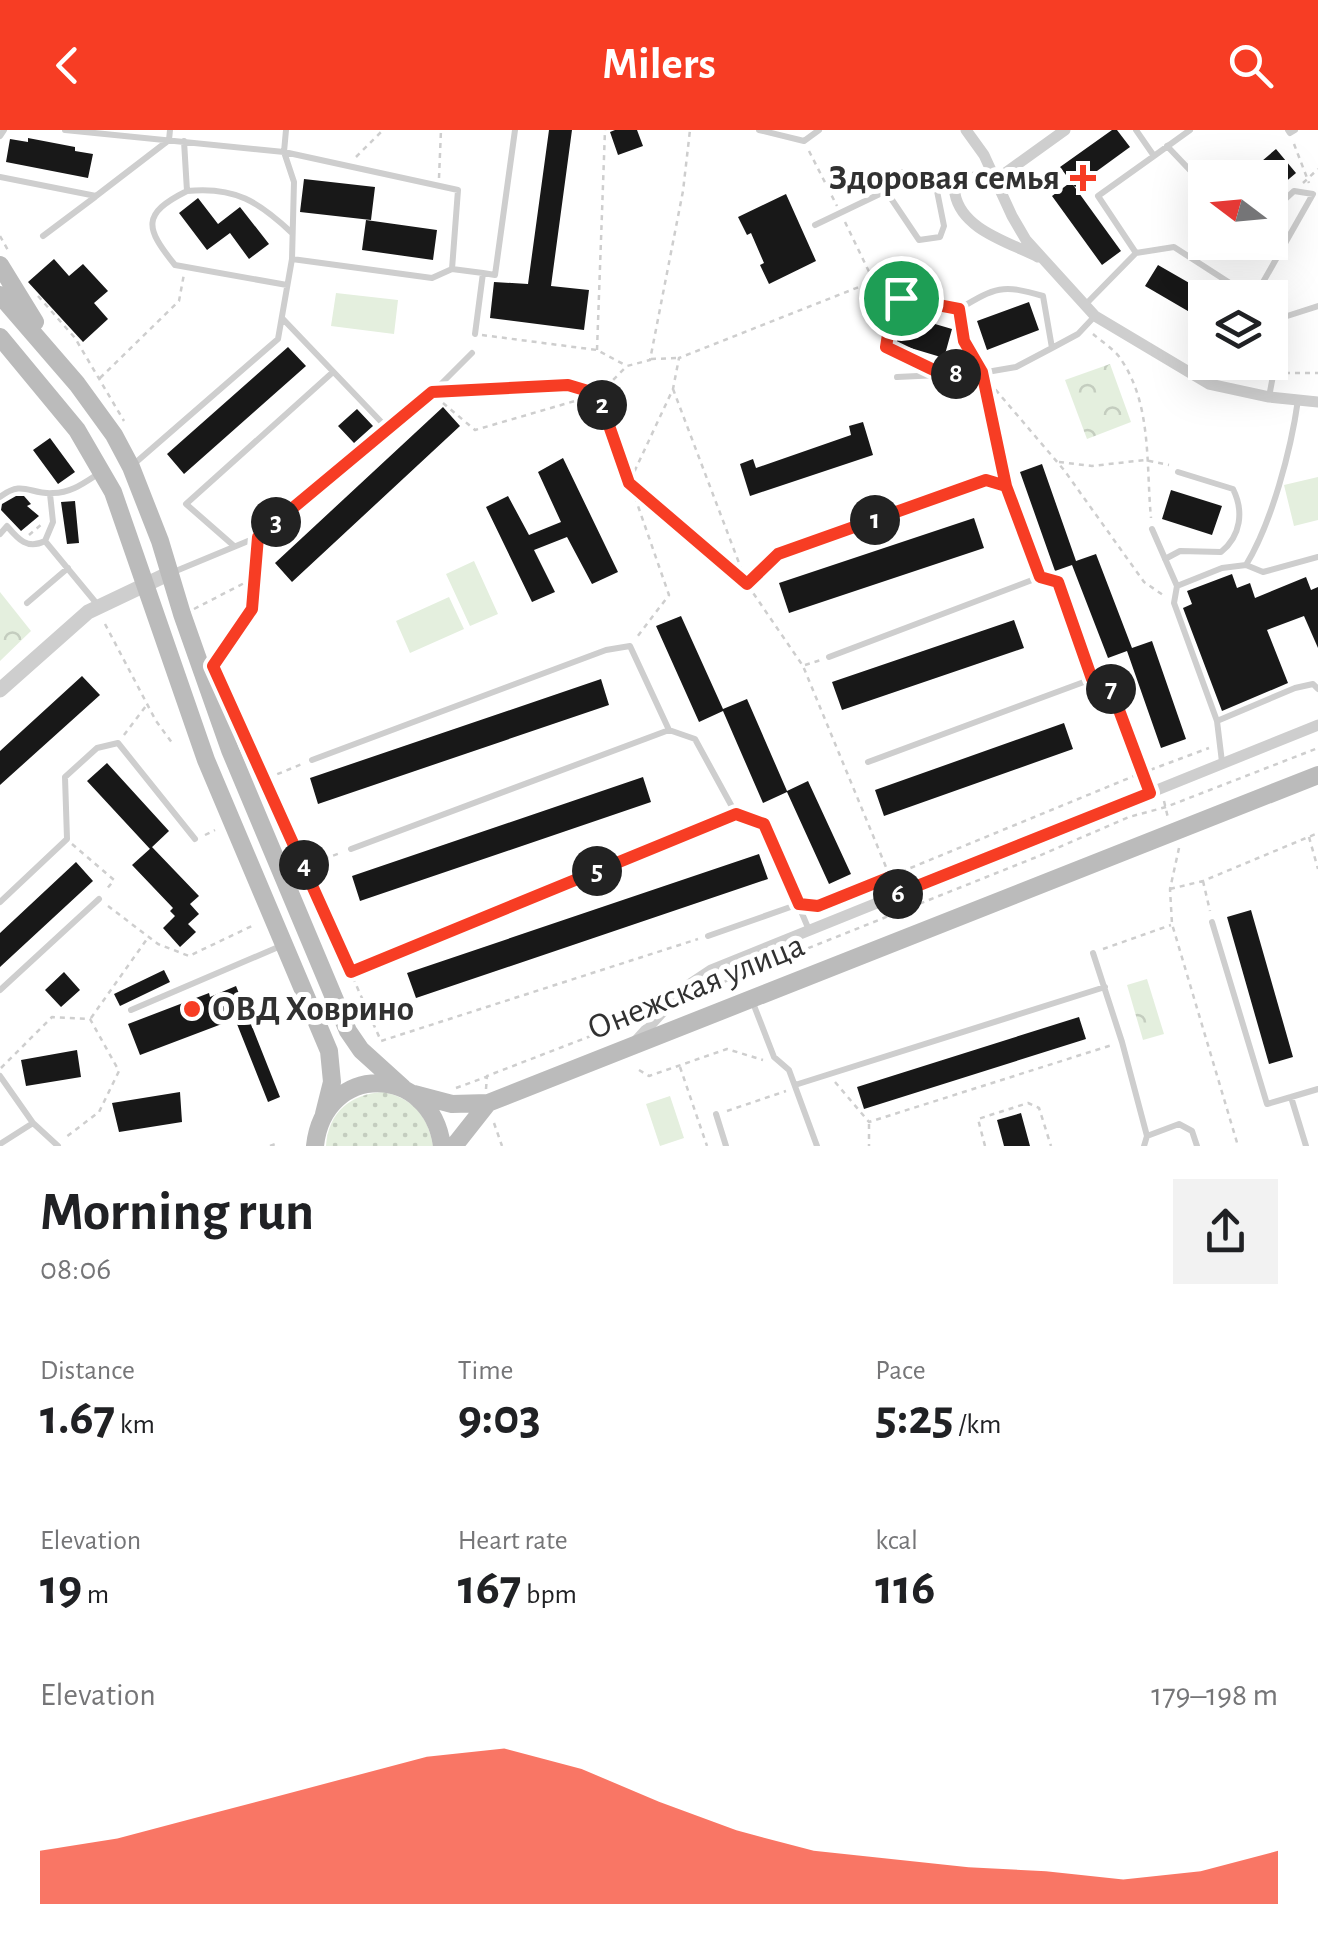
<!DOCTYPE html>
<html lang="en">
<head>
<meta charset="utf-8">
<style>
	body { margin:0; font-family:"Alegreya Sans",sans-serif; background:#f2f2f2; color:#202124; height:100vh; display:flex; flex-direction:column; font-size:38px; white-space:nowrap }
	* { box-sizing:border-box; margin:0 }
	p { font-size:32px; color:#757577 }
	.icon { flex:none; width:55px; height:55px; fill:none; stroke:currentColor; stroke-width:2; stroke-linecap:round; stroke-linejoin:round }
	.map { position:relative; height:1016px; overflow:hidden }
	.sheet { display:flex; flex-direction:column; background:#fff; flex:1 }
	.sheet>* { flex:none }
	.needle { width:65px; rotate:286deg }
	.tools { position:absolute; left:1188px; top:30px; display:grid; gap:20px }
	.tools a { display:grid; place-items:center; width:100px; height:100px; border-radius:0px; background:#fff; box-shadow:0 10px 40px #0002; font-size:50px }
	.pin { position:absolute; display:grid; place-items:center; width:85px; height:85px; color:#fff; margin:-42px; border:5px solid #fff; border-radius:50%; box-shadow:0 2px 10px #0007 }
	.km { position:absolute; width:50px; height:50px; margin:-25px; border-radius:50%; background:#222; color:#fff; font-size:28px; line-height:50px; text-align:center }
	.round { display:grid; place-items:center; flex:none; width:105px; height:105px; border-radius:0px; background:#f2f2f2 }
	.overview { display:flex; align-items:center; justify-content:space-between; height:170px; padding:0 40px }
	h1 { font-size:55px; font-weight:600; line-height:75px }
	.figures { display:grid; grid-template-columns:repeat(3,1fr); gap:15px; height:170px; padding:10px 40px }
	.figures div { display:grid; align-content:center }
	.figures b { font-size:50px; font-weight:600 }
	.figures small { font-size:28px; font-weight:400 }
	.figures p { font-size:28px }
	.chart { height:280px; padding:20px 40px }
	.chart p { display:flex; justify-content:space-between }
	.chart svg { width:100%; height:180px; margin-top:10px; fill:#f73d24; opacity:.7 }
	header { display:flex; justify-content:space-between; align-items:center; height:130px; padding:0 40px; background:#f73d24; color:#fff; font-size:45px; font-weight:600 }
	.map>svg:first-child { display:block }
</style>
</head>
<body>
<header><svg class="icon" aria-label="back" viewBox="0 0 24 24"><path d="M15 5l-7 7 7 7"/></svg>Milers<svg class="icon" aria-label="search" viewBox="0 0 24 24"><circle cx="10" cy="10" r="6"/><path d="M15 15l6 6"/></svg></header>
<div class="map">
<svg width="1318" height="1016" viewBox="0 0 1318 1016">
	<defs>
		<pattern id="grass-dots" width="8" height="8" patternUnits="userSpaceOnUse" patternTransform="scale(2.5)"><rect width="8" height="8" fill="#e4efde"/><path d="M2 2h.1M6 6h.1" fill="none" stroke="#c4cdbf" stroke-width="1.8" stroke-linecap="round"/></pattern>
		<pattern id="park-crowns" width="20" height="18" patternUnits="userSpaceOnUse" patternTransform="scale(2.5)"><rect width="20" height="18" fill="#e4efde"/><path d="M2 6a3 3 0 1 1 6 0M12 15a3 3 0 1 1 6 0" fill="none" stroke="#c4cdbf"/></pattern>
	</defs>
	<rect width="100%" height="100%" fill="#fff"/>
	<path fill="url(#grass-dots)" d="M383,962C413,968 428,986 433,1016H326C328,982 351,964 383,962Z"/>
	<path fill="url(#park-crowns)" d="M1110,234L1131,292L1087,309L1065,250Z
		M0,462L31,501L0,531Z
		M1147,849L1164,904L1143,910L1127,855Z"/>
	<path fill="#e4efde" d="M336,163L398,170L394,204L331,196Z
		M1318,347V390L1294,396L1284,355Z
		M474,431L498,484L470,496L446,444Z
		M449,467L464,499L410,523L396,491Z
		M670,966L684,1008L660,1016L646,974Z"/>
	<path fill="#181818" d="M549,0H572L551,156L589,160L584,200L490,188L494,152L528,154Z
		M615,0H637L643,16L618,25L610,2Z
		M1112,0H1117L1130,17L1075,57L1060,37Z
		M28,8L75,17V21L93,24L88,48L6,32L10,9L28,12Z
		M1276,19L1296,43L1270,65V48H1242Z
		M304,49L375,57L371,90L300,82Z
		M1071,52L1121,121L1102,135L1052,66Z
		M786,64L816,131L769,154L760,135L764,133L751,103L747,105L738,87Z
		M198,68L218,94L240,77L269,114L249,129L230,103L207,120L179,83Z
		M366,90L437,100L433,130L362,120Z
		M54,129L69,146L83,134L108,161L94,173L108,189L83,212L28,152Z
		M1158,135L1205,162V191L1145,156Z
		M1029,172L1039,200L987,220L977,191Z
		M901,184L952,199L944,228L894,213Z
		M288,217L306,236L184,344L167,324Z
		M443,277L460,296L292,452L275,433Z
		M357,279L373,296L354,313L338,296Z
		M863,292L873,325L750,366L740,334L753,329L756,338L851,305L849,296Z
		M50,308L75,342L58,354L33,320Z
		M563,328L618,442L592,454L567,407L534,420L555,462L532,472L486,377L508,366L529,405L561,392L538,342Z
		M1042,334L1076,431L1096,424L1132,518L1152,511L1186,609L1161,618L1127,521L1108,528L1072,435L1055,441L1020,342Z
		M1171,360L1222,376L1212,405L1162,389Z
		M16,366H24L31,374L27,376L39,386L21,401L1,380L2,374Z
		M75,371L79,413L67,414L61,372Z
		M974,388L984,418L789,483L779,453Z
		M1232,444L1237,458L1250,453L1255,468L1306,447L1311,460L1318,457V518L1304,486L1267,500L1288,553L1222,581L1183,478L1192,474L1187,461Z
		M681,486L723,579L747,569L787,661L808,651L851,744L829,754L787,662L763,673L723,581L699,592L656,496Z
		M1014,490L1024,518L842,580L832,552Z
		M82,546L100,565L0,655V621Z
		M601,549L609,575L318,674L310,648Z
		M1064,593L1073,619L884,686L875,660Z
		M107,633L169,701L150,719L87,651Z
		M643,647L651,672L360,771L352,746Z
		M152,717L199,766L190,774L199,784L188,794L196,802L180,817L163,798L175,786L170,781L173,778L132,735Z
		M759,724L768,749L416,868L407,843Z
		M76,732L93,751L0,837V803Z
		M1251,780L1293,927L1269,934L1227,787Z
		M164,840L170,852L120,876L114,864Z
		M64,842L80,860L61,877L45,860Z
		M236,856L280,967L268,972L235,889L140,925L128,894L209,863L210,867Z
		M1079,887L1086,909L864,979L857,957Z
		M77,920L81,947L26,956L21,930Z
		M180,962L182,992L119,1002L112,973Z
		M1021,983L1030,1016H1004L997,990Z"/>
	<g fill="none" stroke-linecap="round" stroke-linejoin="round">
		<path stroke="#cecece" stroke-width="2.5" stroke-dasharray="5 5" stroke-linecap="butt" d="M1294,14L1309,53
			M809,21L837,76
			M356,27L383,0
			M439,48L441,0
			M1303,53L1318,39
			M845,92L872,148
			M0,106L9,122
			M38,166L75,208L124,291
			M1093,204C1102,212 1116,220 1122,231C1152,276 1146,336 1151,388
			M482,205L597,220L625,235
			M597,220L605,0
			M651,229L678,228
			M1285,243H1318
			M100,248L179,171L184,144
			M989,252L1064,340L1144,452L1163,465
			M984,254L1004,344
			M580,258L599,264L627,236L650,230L683,61L690,0
			M673,259L747,454L803,536L893,754
			M443,273L475,300L599,264L669,465L637,507
			M1059,332L1092,336L1145,330L1169,335
			M29,405L42,394
			M770,432L747,454L629,353L673,259L679,228L874,151
			M194,479L254,448L257,418
			M105,494L156,591L173,614
			M217,530L252,479L254,449
			M805,535L821,530
			M231,573L381,911L698,809
			M124,605L146,576
			M1150,640L1209,618
			M268,648L302,634
			M1164,671L1168,688
			M205,705L215,700
			M1309,707L1318,739
			M72,714L114,750L106,760
			M1179,718L1170,759L1172,794L1238,1016
			M305,736L340,723
			M1203,751L1210,781
			M1170,759L1203,751L1318,703
			M808,775L818,776L1134,646
			M108,776L158,814L189,826L254,795
			M1103,819L1171,795
			M351,841L394,824
			M706,859L1034,728L1129,687L1166,677L1318,618
			M91,888L147,809
			M680,937L707,1016
			M1,938L52,887L90,889L119,941L99,982L66,1007
			M639,940L649,946L727,919L763,930
			M835,952L869,992L1112,915
			M456,958L486,947
			M486,959L487,946L640,887
			M727,981L786,961
			M494,993L502,1016
			M869,994V1016
			M270,1016L278,1013
			M985,1016L978,989L1028,973L1039,978L1051,1016"/>
		<path stroke="#cecece" stroke-width="6" d="M65,0L284,22L458,60L452,139L483,143L475,204
			M759,0L804,11L819,0
			M1288,0L1290,3L1295,0
			M0,6L4,0
			M184,11L187,61C141,84 145,98 175,135L287,155
			M1167,16L1205,56
			M1154,26L1190,0
			M0,47L96,66L169,10L170,0
			M935,51L944,96L940,107L919,110L886,61L903,42L935,51L957,53
			M187,61C235,56 259,72 292,103
			M815,95L886,61
			M43,106L95,67
			M1261,112L1276,129
			M1136,123L1174,117L1253,168
			M292,129L432,148L452,139
			M483,143L495,145L515,0
			M880,163L959,179
			M901,168L890,192L886,217L941,244
			M1254,168L1313,64L1294,61L1270,83
			M1085,175L1136,123L1098,66L1154,26L1136,0
			M1284,187L1318,176
			M282,188L388,299
			M1052,218L1078,204L1094,187
			M897,247L981,243L1016,237L1052,218L1043,166C1002,154 996,157 959,179L964,211L981,243
			M433,262L569,255
			M1269,267L1284,187L1270,178
			M134,334L278,209L292,129L294,52L284,22L286,0
			M0,367C23,349 30,365 53,363C71,363 84,353 98,344
			M1152,399L1177,456
			M0,404L7,396C18,409 27,420 45,411L53,392L50,364
			M45,411L97,474
			M234,416L186,374L333,242
			M778,424L986,350L1006,356L1040,447L1059,452L1092,549L1110,556L1149,662
			M1165,429L1180,421L1221,422C1241,406 1244,381 1233,359L1178,342
			M1246,435L1263,442L1318,427
			M171,443L258,407L432,263L472,223
			M27,473L68,438
			M829,527L1040,447
			M1217,591L1295,558L1313,554L1318,559
			M312,630L606,520L630,516L669,600L695,609L736,684L764,694L809,800
			M868,632L1092,549
			M1222,632L1217,591L1174,473L1177,456L1222,438L1246,435C1272,392 1291,320 1298,270
			M351,719L669,600
			M0,772L67,709L65,647L97,618L118,613L195,709
			M1212,792L1267,974L1291,967
			M708,806L799,774
			M405,820L736,684
			M1093,823L1122,912L1147,1006
			M0,860L99,769
			M753,873L774,927L789,940L817,1016
			M131,880L283,815
			M0,946L33,993L58,1016
			M795,955L1105,857
			M716,984L726,1016
			M0,1014L33,993
			M1144,1016L1147,1006L1179,994L1192,1001L1197,1016
			M1306,1016L1291,967L1318,959"/>
		<path stroke="#cecece" stroke-width="11" d="M966,0L984,25L1012,86L1026,110L1095,186L1209,254L1269,267L1318,272
			M997,49L980,45L959,53L955,64C962,100 1009,112 1038,127
			M997,49L1065,0
			M635,912L684,858L711,840L1318,595"/>
		<path stroke="#cecece" stroke-width="15" d="M0,560L88,482L170,443"/>
		<path stroke="#bbb" stroke-width="18" d="M0,135L35,192
			M0,165L77,254L114,305L131,337L160,411L182,484L230,620L348,901L361,920L403,958
			M0,207L77,300L113,362L206,630L329,921L332,952L324,984
			M414,964L452,974L488,973L1318,645
			M315,1016C324,932 431,933 442,1016
			M454,1016L488,973"/>
	</g>
	<g fill="none" stroke-linecap="round" stroke-linejoin="round">
		<defs>
			<path id="route" d="M901,168L959,179L964,211L982,242L1006,356L986,350L778,424L747,454L629,353L598,264L568,255L432,262L258,407L252,479L213,536L351,842L736,684L764,694L799,774L818,776L890,747L897,764L1150,663L1110,556L1092,549L1058,452L1040,447L1006,356L982,242L942,244L886,217L890,192L901,168"/>
		</defs>
		<use href="#route" stroke="#fff" stroke-width="20"/>
		<use href="#route" stroke="#f73d24" stroke-width="12"/>
	</g>
	<g fill="#f73d24" stroke="#fff" stroke-width="4">
		<path d="M1078 33h10v10h10v10h-10v10h-10v-10h-10v-10h10z"/>
		<circle cx="192" cy="879" r="10"/>
	</g>
	<g text-anchor="middle" dominant-baseline="central" stroke-width="10" stroke-linejoin="round" paint-order="stroke">
		<g font-size="35" font-weight="bold" fill="#313131" stroke="#fff" text-anchor="end">
			<text x="1060" y="48">Здоровая семья</text>
			<text x="212" y="879" text-anchor="start">ОВД Ховрино</text>
		</g>
		<g font-size="35" fill="#313131" stroke="#fff">
			<text transform="translate(696 857) rotate(-22)">Онежская улица</text>
		</g>
	</g>
</svg>
<div class="tools">
<a><svg class="needle" viewBox="-14 -14 28 28"><path d="M0-13l5 13h-10z" fill="#e53935"/><path d="M0 13l5-13h-10z" fill="#757577"/></svg></a>
<a><svg class="icon" aria-label="layers" viewBox="0 0 24 24"><path d="M12 4l9 5-9 5-9-5zM3 14l9 5 9-5"/></svg></a>
</div>
<div class="pin" style="left:901px;top:168px;background:#1e9e55"><svg class="icon" aria-label="arrive" viewBox="0 0 24 24"><path d="M6 21V4h12l-3 4 3 4H6"/></svg></div>
<b class="km" style="left:875px;top:390px">1</b>
<b class="km" style="left:602px;top:275px">2</b>
<b class="km" style="left:276px;top:392px">3</b>
<b class="km" style="left:304px;top:735px">4</b>
<b class="km" style="left:597px;top:741px">5</b>
<b class="km" style="left:898px;top:764px">6</b>
<b class="km" style="left:1111px;top:559px">7</b>
<b class="km" style="left:956px;top:244px">8</b>
</div>
<section class="sheet">
<div class="overview"><div><h1>Morning run</h1><p>08:06</p></div><a class="round"><svg class="icon" aria-label="share" viewBox="0 0 24 24"><path d="M12 15V3M7 8l5-5 5 5M5 13v7h14v-7"/></svg></a></div>
<div class="figures">
<div><p>Distance</p><b>1.67<small> km</small></b></div>
<div><p>Time</p><b>9:03</b></div>
<div><p>Pace</p><b>5:25<small> /km</small></b></div>
</div>
<div class="figures">
<div><p>Elevation</p><b>19<small> m</small></b></div>
<div><p>Heart rate</p><b>167<small> bpm</small></b></div>
<div><p>kcal</p><b>116</b></div>
</div>
<div class="chart"><p><span>Elevation</span>179–198 m</p>
<svg viewBox="0 0 160 44" preserveAspectRatio="none"><path d="M0 44V31L10 28L20 23L30 18L40 13L50 8L60 6L70 11L80 19L90 26L100 31L110 33L120 35L130 36L140 38L150 36L160 31V44z"/></svg>
</div>
</section>
</body>
</html>
